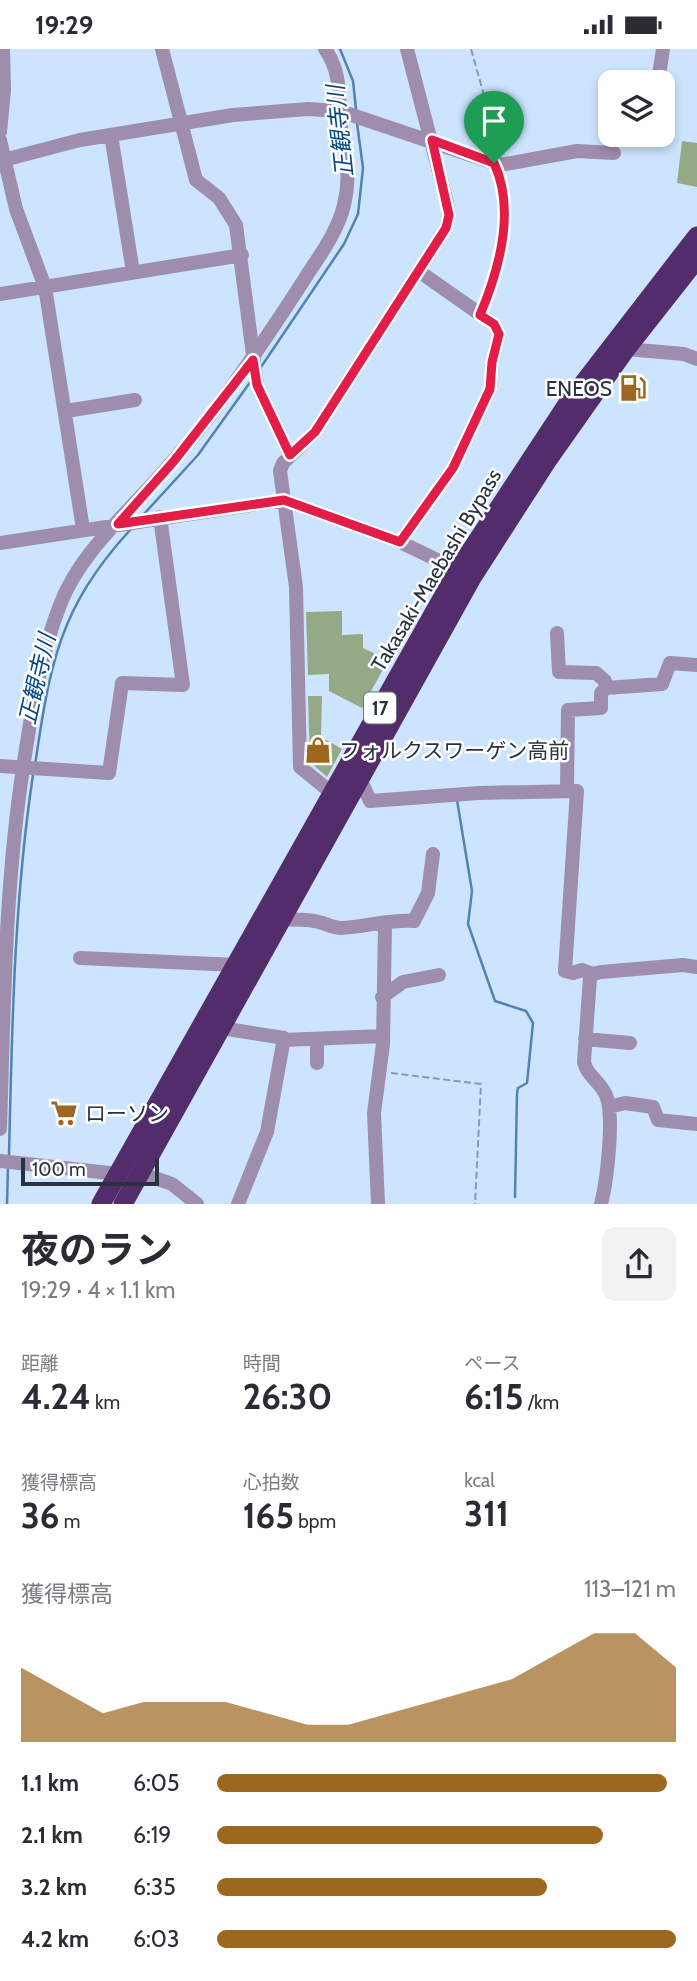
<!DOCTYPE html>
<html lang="ja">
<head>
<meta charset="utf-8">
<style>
	body { margin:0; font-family:Cabin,"Noto Sans JP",sans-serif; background:#f2f2f3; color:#2b2b33; height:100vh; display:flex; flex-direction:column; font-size:26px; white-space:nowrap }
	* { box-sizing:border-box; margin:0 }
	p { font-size:23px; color:#7c7c81 }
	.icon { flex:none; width:38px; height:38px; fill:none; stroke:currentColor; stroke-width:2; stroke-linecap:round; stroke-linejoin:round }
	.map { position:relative; height:1155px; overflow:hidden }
	.side { display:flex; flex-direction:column; background:#fff; flex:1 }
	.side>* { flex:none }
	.fabs { position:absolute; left:598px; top:21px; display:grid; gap:14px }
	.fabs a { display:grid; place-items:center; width:77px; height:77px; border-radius:14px; background:#fff; box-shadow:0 4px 10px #0003; font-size:35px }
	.scale { position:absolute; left:21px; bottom:18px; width:138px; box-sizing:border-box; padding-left:7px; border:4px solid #28333f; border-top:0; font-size:19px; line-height:24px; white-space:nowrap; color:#28333f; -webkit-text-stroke:5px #fff; paint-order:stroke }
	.pin { position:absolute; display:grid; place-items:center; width:60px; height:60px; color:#fff; margin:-72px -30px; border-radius:50% 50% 50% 0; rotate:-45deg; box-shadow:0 0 7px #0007 }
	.pin .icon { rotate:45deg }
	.round { display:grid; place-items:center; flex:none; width:74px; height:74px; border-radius:14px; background:#f2f2f3 }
	.overview { display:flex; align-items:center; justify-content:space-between; height:119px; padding:0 21px }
	h1 { font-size:38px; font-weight:700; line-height:52px }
	.stats { display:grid; grid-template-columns:repeat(3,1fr); gap:10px; height:119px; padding:7px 21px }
	.stats div { display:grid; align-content:center }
	.stats b { font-size:35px; font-weight:700 }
	.stats small { font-size:19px; font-weight:400 }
	.stats p { font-size:19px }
	.chart { height:196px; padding:14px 21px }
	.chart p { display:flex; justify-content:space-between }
	.chart svg { width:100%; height:126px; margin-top:7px; fill:#9c671e; opacity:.7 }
	ul { padding:0 21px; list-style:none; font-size:23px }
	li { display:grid; grid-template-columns:112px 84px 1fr; align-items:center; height:52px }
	li i { height:18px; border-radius:9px; background:#9c671e }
	.status { display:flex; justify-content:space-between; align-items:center; height:49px; padding:0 35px; background:#fff; direction:ltr }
	.status svg { height:19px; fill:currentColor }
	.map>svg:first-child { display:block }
</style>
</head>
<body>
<div class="status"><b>19:29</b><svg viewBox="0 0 49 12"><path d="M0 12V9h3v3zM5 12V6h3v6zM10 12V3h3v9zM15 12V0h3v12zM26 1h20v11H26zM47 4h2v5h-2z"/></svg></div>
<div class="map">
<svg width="697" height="1155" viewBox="0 0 697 1155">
	<rect width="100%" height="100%" fill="#cde4fe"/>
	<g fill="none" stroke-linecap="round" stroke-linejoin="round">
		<path stroke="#5482b1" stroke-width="2.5" d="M340,0L353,32L356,60
			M261,318L344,195L358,165L363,119L357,74
			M144,465L198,406L251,332
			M35,716C50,615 59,559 130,481
			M457,751L472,842L468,875L495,952L526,962L533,974L527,1034L518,1039L517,1044L515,1148
			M9,1106C12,979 14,852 33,726
			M7,1155L8,1117"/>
	</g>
	<path fill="#96a986" d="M682,92L697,94V138L677,134Z
		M342,562V586L363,585V599L388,611L362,659L329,642V625L308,626L306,563Z
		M308,647H322L321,688L342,700L327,728L310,713Z"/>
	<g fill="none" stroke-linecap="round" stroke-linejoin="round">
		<path stroke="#889aae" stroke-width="2" stroke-dasharray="7 3.5" stroke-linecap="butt" d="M471,0L487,57L492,102
			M484,255L505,173L500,127
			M391,1024L481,1035L475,1155"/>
		<path stroke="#9f8dad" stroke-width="14" d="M162,0L196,131L219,149L236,176L257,336L290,406
			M658,33L663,0
			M0,83L4,41L3,0
			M111,86L133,223
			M0,91L16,160L45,238L83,480
			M0,112L80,91L233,66L308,60L340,62L500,116L577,102L614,104
			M0,245L242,206
			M626,300L684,305L697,310
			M66,362L135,351
			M400,493L453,419L490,340L492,313L499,285L494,275L420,223
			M0,494L284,451L400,493L458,521
			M557,584L559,623L596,624L605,632L606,639
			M0,717L109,724L122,634L183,636L160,468
			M356,734L364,738L370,752L479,744L577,742L565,922L573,924L582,921L593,925
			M567,740L568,661L601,659V644L606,639L662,635L670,614L697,616
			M332,744L300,718L296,538L280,422L283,414L315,383L446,179L449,166L446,150L407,0
			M280,870C291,871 303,870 314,872C323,873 332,879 341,879C365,878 390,870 414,872L428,844L433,805
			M80,909L237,916
			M382,948L403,933L439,926
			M221,979L284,989L267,1083L238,1155
			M317,990V1014
			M585,990L630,994
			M283,991L383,987
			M609,1058L625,1054L653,1058L658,1071L697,1075
			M0,1080C4,954 5,830 25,706C33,654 41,605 60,556C79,506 122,469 157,430C212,370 258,302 302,234C317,210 337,185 344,156C353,121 342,100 340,68C339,43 340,21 325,0
			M0,1112L155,1129L172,1135L197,1155
			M378,1155L374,1064L383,995L385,875
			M601,1155C607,1132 614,1071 607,1049C603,1034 587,1028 584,1013L590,929L593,925L601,923L683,916L697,918"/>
		<path stroke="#532c6c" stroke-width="19" d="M101,1155L458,521L568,354L697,187
			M123,1155L473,527L547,412L626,300L697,210"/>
	</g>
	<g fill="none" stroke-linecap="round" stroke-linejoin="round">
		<defs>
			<path id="route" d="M432,91L494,114C516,161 499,221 480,266L494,275L499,285L492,313L490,340L453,419L400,493L284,451L118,475L174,412L253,311L257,336L290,406L315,383L446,179L449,166Z"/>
		</defs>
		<use href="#route" stroke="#fff" stroke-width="14"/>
		<use href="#route" stroke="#e11d48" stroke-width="9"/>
	</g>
	<defs>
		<symbol id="fuel-bare" viewBox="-9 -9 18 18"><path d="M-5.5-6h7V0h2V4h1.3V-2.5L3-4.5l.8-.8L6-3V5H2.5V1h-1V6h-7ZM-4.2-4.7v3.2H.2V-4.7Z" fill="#9c671e" stroke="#fff" stroke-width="2.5" paint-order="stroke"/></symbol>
		<symbol id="shop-bare" viewBox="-9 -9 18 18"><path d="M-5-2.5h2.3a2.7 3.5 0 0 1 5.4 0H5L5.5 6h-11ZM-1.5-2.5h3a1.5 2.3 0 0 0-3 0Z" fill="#9c671e" stroke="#fff" stroke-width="2.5" paint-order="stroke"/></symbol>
		<symbol id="supermarket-bare" viewBox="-9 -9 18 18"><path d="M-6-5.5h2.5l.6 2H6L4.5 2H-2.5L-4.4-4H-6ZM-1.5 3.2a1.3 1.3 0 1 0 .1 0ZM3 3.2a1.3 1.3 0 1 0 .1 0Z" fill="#9c671e" stroke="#fff" stroke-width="2.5" paint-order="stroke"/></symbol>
	</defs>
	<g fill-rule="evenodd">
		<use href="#fuel-bare" x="614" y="320" width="38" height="38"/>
		<use href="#shop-bare" x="299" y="682" width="38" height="38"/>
		<use href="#supermarket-bare" x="45" y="1045" width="38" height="38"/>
	</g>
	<g text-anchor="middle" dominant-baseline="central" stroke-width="5" stroke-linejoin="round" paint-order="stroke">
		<rect fill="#fff" stroke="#687079" stroke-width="2" x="364" y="643.5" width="32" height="31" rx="5"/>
		<g font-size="19" font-weight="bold" fill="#28333f">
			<text x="380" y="659">17</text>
		</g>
		<g font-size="21" fill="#28333f" stroke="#fff" text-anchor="start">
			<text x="612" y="339" text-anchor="end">ENEOS</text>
			<text x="339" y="701">フォルクスワーゲン高前</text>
			<text x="85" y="1064">ローソン</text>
		</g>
		<g font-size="21" fill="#28333f" stroke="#fff">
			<text transform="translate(436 521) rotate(-59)">Takasaki-Maebashi Bypass</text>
		</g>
		<g font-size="23" font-style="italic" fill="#044b84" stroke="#fff">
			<text transform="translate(340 82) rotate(-96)">正観寺川</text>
			<text transform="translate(37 630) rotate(-77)">正観寺川</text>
		</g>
	</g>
</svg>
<div class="fabs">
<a><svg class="icon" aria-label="layers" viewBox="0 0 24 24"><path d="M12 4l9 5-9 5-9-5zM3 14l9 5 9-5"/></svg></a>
</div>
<div class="scale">100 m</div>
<div class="pin" style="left:494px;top:114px;background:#1e9e55"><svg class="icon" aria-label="arrive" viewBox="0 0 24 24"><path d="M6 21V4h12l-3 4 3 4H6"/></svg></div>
</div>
<section class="side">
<div class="overview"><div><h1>夜のラン</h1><p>19:29 · 4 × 1.1 km</p></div><a class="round"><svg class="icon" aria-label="share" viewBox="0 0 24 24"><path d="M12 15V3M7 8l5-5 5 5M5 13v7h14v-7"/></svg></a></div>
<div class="stats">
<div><p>距離</p><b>4.24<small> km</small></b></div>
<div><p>時間</p><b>26:30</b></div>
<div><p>ペース</p><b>6:15<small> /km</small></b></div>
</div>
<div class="stats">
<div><p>獲得標高</p><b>36<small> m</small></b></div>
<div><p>心拍数</p><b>165<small> bpm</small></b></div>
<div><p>kcal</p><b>311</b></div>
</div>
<div class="chart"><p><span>獲得標高</span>113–121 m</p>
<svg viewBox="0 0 160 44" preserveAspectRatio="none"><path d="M0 44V18L10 26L20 34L30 30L40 30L50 30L60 34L70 38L80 38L90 34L100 30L110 26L120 22L130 14L140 6L150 6L160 18V44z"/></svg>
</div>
<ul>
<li><b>1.1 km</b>6:05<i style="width:98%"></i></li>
<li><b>2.1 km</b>6:19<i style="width:84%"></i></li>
<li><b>3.2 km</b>6:35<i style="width:72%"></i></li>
<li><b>4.2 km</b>6:03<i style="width:100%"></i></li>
</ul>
</section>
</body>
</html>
